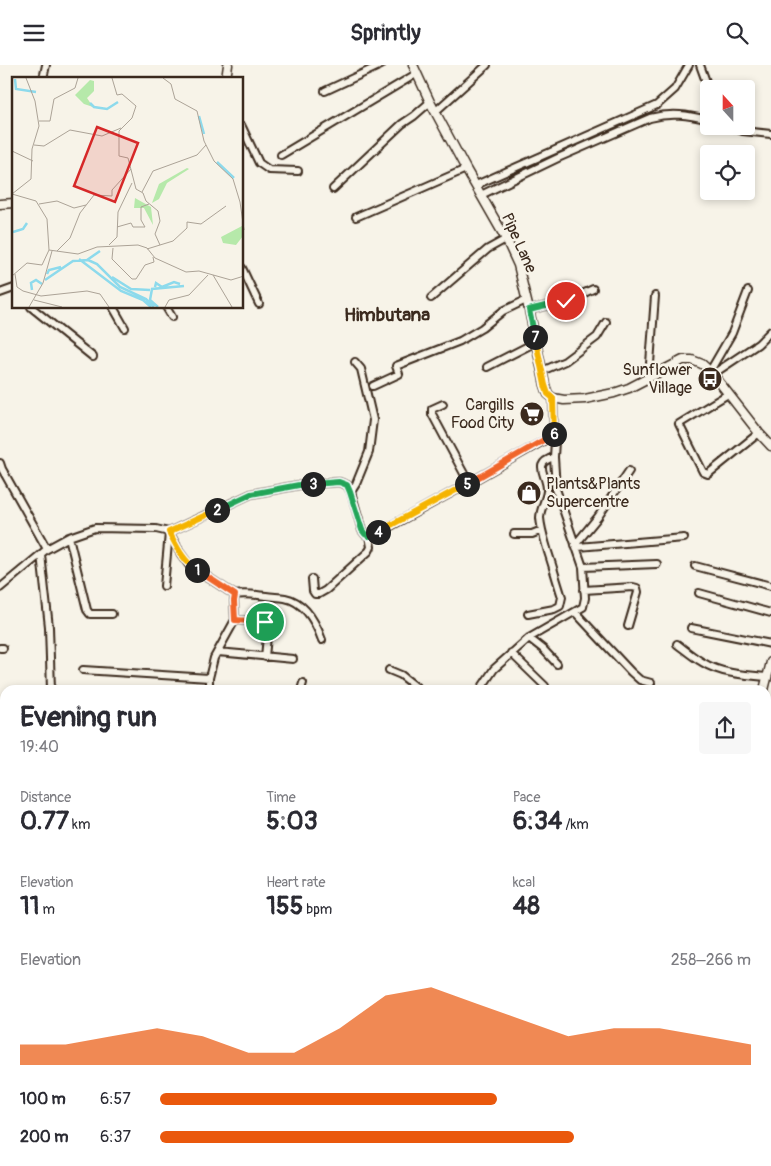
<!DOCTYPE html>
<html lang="en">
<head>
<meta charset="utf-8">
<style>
	body { margin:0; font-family:Pangolin,sans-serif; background:#f7f7f7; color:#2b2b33; height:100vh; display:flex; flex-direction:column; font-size:19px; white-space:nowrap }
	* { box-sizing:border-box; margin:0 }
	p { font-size:16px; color:#7c7c81 }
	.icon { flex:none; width:28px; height:28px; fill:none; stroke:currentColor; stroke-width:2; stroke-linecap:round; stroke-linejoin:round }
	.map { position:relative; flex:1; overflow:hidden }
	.drawer { position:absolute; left:0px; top:620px; width:771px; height:481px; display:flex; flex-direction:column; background:#fff; border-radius:15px 15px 0 0; box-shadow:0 2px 8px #0003 }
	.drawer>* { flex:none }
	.needle { width:32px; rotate:339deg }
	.buttons { position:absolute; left:700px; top:15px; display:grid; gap:10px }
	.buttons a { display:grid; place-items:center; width:55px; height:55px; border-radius:5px; background:#fff; box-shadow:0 2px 8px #0003; font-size:25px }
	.pin { position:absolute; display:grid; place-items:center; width:42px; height:42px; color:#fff; margin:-21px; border:2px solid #fff; border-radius:50%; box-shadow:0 1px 5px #0007 }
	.km { position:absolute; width:25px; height:25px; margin:-12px; border-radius:50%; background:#222; color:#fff; font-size:14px; line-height:25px; text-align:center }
	.round { display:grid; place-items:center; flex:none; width:52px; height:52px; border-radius:5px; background:#f7f7f7 }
	.head { display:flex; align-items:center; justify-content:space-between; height:85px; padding:0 20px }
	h1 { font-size:28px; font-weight:700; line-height:38px }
	.metrics { display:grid; grid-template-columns:repeat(3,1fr); gap:8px; height:85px; padding:5px 20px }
	.metrics div { display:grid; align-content:center }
	.metrics b { font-size:25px; font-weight:700 }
	.metrics small { font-size:14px; font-weight:400 }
	.metrics p { font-size:14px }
	.chart { height:140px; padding:10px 20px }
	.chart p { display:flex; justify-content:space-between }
	.chart svg { width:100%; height:90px; margin-top:5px; fill:#ea580c; opacity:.7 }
	ul { padding:0 20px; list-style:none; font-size:16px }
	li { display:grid; grid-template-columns:80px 60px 1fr; align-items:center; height:38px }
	li i { height:12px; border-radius:6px; background:#ea580c }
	header { display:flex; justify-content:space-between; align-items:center; height:65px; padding:0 20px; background:#fff; font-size:22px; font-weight:700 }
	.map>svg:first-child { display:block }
</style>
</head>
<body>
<header><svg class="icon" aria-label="menu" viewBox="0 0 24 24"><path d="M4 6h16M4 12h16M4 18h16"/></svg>Sprintly<svg class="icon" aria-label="search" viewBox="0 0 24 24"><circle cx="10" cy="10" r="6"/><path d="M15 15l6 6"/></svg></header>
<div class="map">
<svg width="771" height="1101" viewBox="0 0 771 1101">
	<rect width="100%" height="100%" fill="#f7f3e8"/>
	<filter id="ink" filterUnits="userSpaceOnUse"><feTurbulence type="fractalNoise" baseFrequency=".02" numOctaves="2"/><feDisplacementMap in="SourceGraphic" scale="10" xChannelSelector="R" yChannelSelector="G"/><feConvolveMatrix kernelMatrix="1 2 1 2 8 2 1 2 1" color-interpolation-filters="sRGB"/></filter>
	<g filter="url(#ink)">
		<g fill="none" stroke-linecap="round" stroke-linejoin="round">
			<defs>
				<path id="minor" d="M700,0L709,25
					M43,14L46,0
					M325,26L381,0
					M436,46L487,0
					M730,61L743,66L771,69
					M242,62L259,98L269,105L298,106
					M281,90L416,9
					M476,120L657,40L675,24L689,0
					M333,124L402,59L414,51L430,37
					M481,130L558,93L650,53C672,47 688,50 709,55
					M356,152L466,104
					M242,203L259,239
					M0,228L14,223
					M431,233L488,184L506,174
					M31,242L93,292
					M113,242L125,263
					M166,242L172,252
					M529,245L567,236L593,224
					M487,302L536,277
					M542,306L565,296L597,272L606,257
					M710,306L732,268L748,226
					M713,309L758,279L771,266
					M649,312L655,231
					M373,321L399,309L396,301L460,276L482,263L503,246L526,235
					M728,329L679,359L703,407L708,409L759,368
					M443,339L432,344V349L469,418
					M0,398L2,404L47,484
					M629,406L598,452L575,480L578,482L684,473
					M351,427L356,419L369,387L373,355L361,304L355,297
					M169,467L181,489L189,500L235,530L234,536L235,555L214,593L209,613V625
					M514,469H532L542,465
					M69,472L87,545L90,549H112
					M41,489L49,562L51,625
					M695,501L771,521
					M583,502L657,499
					M312,514L313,526L315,529H319L326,525L369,486L371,482L369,471
					M164,521L169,468
					M0,523L47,484L69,472L95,463L156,464L169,467L251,429L299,420L339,417L347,420L351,427L362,465L365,469L369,471L378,468L469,418L554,370
					M584,525L633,522L637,523L638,527L628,561
					M699,528L771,548
					M235,530C245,528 256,530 266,531C272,532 279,532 285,533C305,537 316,558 322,575
					M575,547L631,607L640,615L651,618
					M528,549L554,544L560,541L562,532C557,517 553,502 548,487C545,476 541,465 540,453C540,444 546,435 547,426C548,410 531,399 554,392
					M235,555L265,557L268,561L265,592
					M691,563L771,579
					M529,573L543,584L557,599
					M677,579C685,585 693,592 702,597C721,609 745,610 767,612
					M0,583H3
					M218,587L293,594
					M511,588L545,621
					M83,605L209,613
					M389,605L401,610L420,625
					M301,625L303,618
					M480,625L494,604L529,573L583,542L585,533L583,502L556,424L554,392L555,376L554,370L553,333
					M766,669H771
					M0,775L5,774
					M0,843L5,844
					M766,902L771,903
					M0,917L5,918
					M766,1006L771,1007
					M192,1096L196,1101
					M251,1096L256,1101
					M338,1096L343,1101
					M582,1096L584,1101
					M663,1096L666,1101
					M33,1099V1101
					M143,1101V1096
					M375,1101V1096"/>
				<path id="tertiary" d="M413,0L430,37L466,104L506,174L518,200L530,249L545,320L548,329L553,333L564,335L585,334L614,328L629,323L683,295H692L702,299L713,309L759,368L771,381
					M226,14L228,0
					M0,139L14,138
					M764,625L771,597
					M420,1101L432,1096"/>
			</defs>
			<use href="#minor" stroke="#3b2a1e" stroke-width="10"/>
			<use href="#tertiary" stroke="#3b2a1e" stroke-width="11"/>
			<use href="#minor" stroke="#f7f3e8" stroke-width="6"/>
			<use href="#tertiary" stroke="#f7f3e8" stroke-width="8"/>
		</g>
	</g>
	<g fill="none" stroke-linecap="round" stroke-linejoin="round" filter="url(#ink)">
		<defs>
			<path id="split-1" d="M197,505L235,530L234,536L235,555L265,557"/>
			<path id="split-2" d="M197,505C183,496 177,482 169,467L217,445"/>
			<path id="split-3" d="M217,445L251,429L299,420L313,419"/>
			<path id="split-4" d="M313,419L339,417L347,420L350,427L362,465L365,469L369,471L378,467"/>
			<path id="split-5" d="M378,467L467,419"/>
			<path id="split-6" d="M467,419L554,369"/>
			<path id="split-7" d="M535,272L545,320L548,329L553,333L554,369"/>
			<path id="split-8" d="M535,272L529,245L566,236"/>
		</defs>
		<use href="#split-1" stroke="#fff" stroke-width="10"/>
		<use href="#split-2" stroke="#fff" stroke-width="10"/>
		<use href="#split-3" stroke="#fff" stroke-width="10"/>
		<use href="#split-4" stroke="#fff" stroke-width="10"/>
		<use href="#split-5" stroke="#fff" stroke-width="10"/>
		<use href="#split-6" stroke="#fff" stroke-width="10"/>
		<use href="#split-7" stroke="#fff" stroke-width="10"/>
		<use href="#split-8" stroke="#fff" stroke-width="10"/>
		<use href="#split-1" stroke="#f0652b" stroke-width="6"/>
		<use href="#split-2" stroke="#f5b400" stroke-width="6"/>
		<use href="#split-3" stroke="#22a559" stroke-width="6"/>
		<use href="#split-4" stroke="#22a559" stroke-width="6"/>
		<use href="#split-5" stroke="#f5b400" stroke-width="6"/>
		<use href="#split-6" stroke="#f0652b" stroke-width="6"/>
		<use href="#split-7" stroke="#f5b400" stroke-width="6"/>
		<use href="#split-8" stroke="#22a559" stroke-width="6"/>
	</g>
	<defs>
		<symbol id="bus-disc" viewBox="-11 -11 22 22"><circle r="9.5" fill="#3b2a1e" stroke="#f7f3e8"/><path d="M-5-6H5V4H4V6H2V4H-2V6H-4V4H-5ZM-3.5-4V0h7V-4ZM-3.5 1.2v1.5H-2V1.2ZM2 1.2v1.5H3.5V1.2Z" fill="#fff"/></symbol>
		<symbol id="supermarket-disc" viewBox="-11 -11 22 22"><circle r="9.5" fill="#3b2a1e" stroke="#f7f3e8"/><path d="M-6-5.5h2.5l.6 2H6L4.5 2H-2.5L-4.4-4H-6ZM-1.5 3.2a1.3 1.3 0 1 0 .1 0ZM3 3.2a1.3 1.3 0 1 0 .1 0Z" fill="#fff"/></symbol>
		<symbol id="shop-disc" viewBox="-11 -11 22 22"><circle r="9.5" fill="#3b2a1e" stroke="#f7f3e8"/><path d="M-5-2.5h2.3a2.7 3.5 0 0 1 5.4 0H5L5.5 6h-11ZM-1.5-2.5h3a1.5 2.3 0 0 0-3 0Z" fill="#fff"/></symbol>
	</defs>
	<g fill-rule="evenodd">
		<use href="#bus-disc" x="696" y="300" width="28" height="28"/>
		<use href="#supermarket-disc" x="518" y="335" width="28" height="28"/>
		<use href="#shop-disc" x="515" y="414" width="28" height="28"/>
	</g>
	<g text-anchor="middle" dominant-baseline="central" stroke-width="5" stroke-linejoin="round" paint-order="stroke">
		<g font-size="16" fill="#3b2a1e" stroke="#f7f3e8">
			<text transform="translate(519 178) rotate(66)">Pipe Lane</text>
		</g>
		<g font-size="16" fill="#3b2a1e" stroke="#f7f3e8" text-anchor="end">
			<text x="692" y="305">Sunflower<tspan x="692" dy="18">Village</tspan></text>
			<text x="514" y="340">Cargills<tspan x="514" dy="18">Food City</tspan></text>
			<text x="546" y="419" text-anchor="start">Plants&amp;Plants<tspan x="546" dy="18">Supercentre</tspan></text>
		</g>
		<g font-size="19" font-weight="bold" fill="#3b2a1e" stroke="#f7f3e8">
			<text x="387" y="250">Himbutana</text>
		</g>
	</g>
	<g transform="translate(12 12)">
		<rect width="231" height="231" fill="#f7f3e8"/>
		<path d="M78,3L82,4V14L75,21L81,30L72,27L63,18ZM175,91L177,92L155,106L147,122L140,126L147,107ZM123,121L139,130L141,148L132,131H122Z" fill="#b6e9aa"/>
		<path d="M230,149L231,159L224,168L211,166L209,160Z" fill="#b6e9aa"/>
		<path fill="none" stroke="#8ddaec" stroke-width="2.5" d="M3,2L4,12L24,15M78,26L82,30L95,32L106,25M187,39L192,57M205,85L222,101M1,155L11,152L15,146M67,182L109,214L131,223L139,230M75,183L88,174M76,183L85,187L108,210L134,222L142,230M35,197L37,193L49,190M100,200L119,212L138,213M33,203L61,184L76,183M143,210L144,206L150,210L162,205L168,207M20,213L19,206L24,203L30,207M146,230L138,223L140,212L172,209"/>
		<path fill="none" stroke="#aca397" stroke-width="1" d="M100,1L105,18L110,17L124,29L120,41L107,54V79L116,81L124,112L131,116L134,124L146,134L148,144L143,157L148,168M151,1L159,7L163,22L185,34L192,64L202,84L221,102L228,125L232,153M27,44H38L42,22L63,11L66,1M22,68L32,69L58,53L90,59L109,51M0,74L21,84M130,115L141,94L185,78L194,68M27,127L45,124L62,131L74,128M105,150L119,146L121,150H133L129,143V130L137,127M97,168L105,160L106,135L120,106M101,171L100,182L120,202H124L133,188L142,185L141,180M135,172L161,164L175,151V145L189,147L214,129M37,173L66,177L85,170L126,168L135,171L143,181L174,195L187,194L219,203L232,199M45,174L58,161L68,136L82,118L100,119V113L119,92M3,197L5,210L11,214L29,219L75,214L88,217L97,230M201,198L220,230M0,199L15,186L30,188L37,173L35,142L24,124L0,117L19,102L20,72L27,49L23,24L14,1M22,223L50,230M17,230L31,206L40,174M153,230L157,223L177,218L196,198"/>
		<path fill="#d62828" fill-opacity="0.15" stroke="#d62828" stroke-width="2.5" d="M85,50L126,66L103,125L62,109Z"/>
		<rect width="231" height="231" fill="none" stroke="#3b2a1e" stroke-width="2.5"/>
	</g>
</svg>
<div class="buttons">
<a><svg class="needle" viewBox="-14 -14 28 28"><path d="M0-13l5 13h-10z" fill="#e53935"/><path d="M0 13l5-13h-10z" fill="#7c7c81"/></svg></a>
<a><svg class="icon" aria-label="locate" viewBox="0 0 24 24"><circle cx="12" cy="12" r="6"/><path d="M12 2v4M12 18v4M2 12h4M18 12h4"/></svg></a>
</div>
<div class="pin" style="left:265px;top:557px;background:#1e9e55"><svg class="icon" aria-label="arrive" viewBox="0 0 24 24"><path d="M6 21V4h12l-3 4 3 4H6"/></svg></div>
<div class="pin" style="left:566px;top:236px;background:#d93025"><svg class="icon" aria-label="check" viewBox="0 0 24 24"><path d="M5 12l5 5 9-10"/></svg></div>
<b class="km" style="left:197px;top:505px">1</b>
<b class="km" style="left:217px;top:445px">2</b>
<b class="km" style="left:313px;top:419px">3</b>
<b class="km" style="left:378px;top:467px">4</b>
<b class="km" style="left:467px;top:419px">5</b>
<b class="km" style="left:554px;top:369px">6</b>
<b class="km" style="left:535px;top:272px">7</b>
<section class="drawer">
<div class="head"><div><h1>Evening run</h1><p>19:40</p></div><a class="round"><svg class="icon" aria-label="share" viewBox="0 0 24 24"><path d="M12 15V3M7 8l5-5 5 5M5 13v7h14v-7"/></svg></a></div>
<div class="metrics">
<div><p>Distance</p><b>0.77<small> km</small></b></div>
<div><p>Time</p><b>5:03</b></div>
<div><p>Pace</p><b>6:34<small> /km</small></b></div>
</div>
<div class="metrics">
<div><p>Elevation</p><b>11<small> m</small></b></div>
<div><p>Heart rate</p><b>155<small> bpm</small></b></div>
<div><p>kcal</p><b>48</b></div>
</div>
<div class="chart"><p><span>Elevation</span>258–266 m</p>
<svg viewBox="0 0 160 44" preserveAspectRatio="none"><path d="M0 44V34L10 34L20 30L30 26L40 30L50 38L60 38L70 26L80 10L90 6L100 14L110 22L120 30L130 26L140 26L150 30L160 34V44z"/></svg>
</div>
<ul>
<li><b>100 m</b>6:57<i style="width:57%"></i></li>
<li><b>200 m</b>6:37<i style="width:70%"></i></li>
</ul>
</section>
</div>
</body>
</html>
